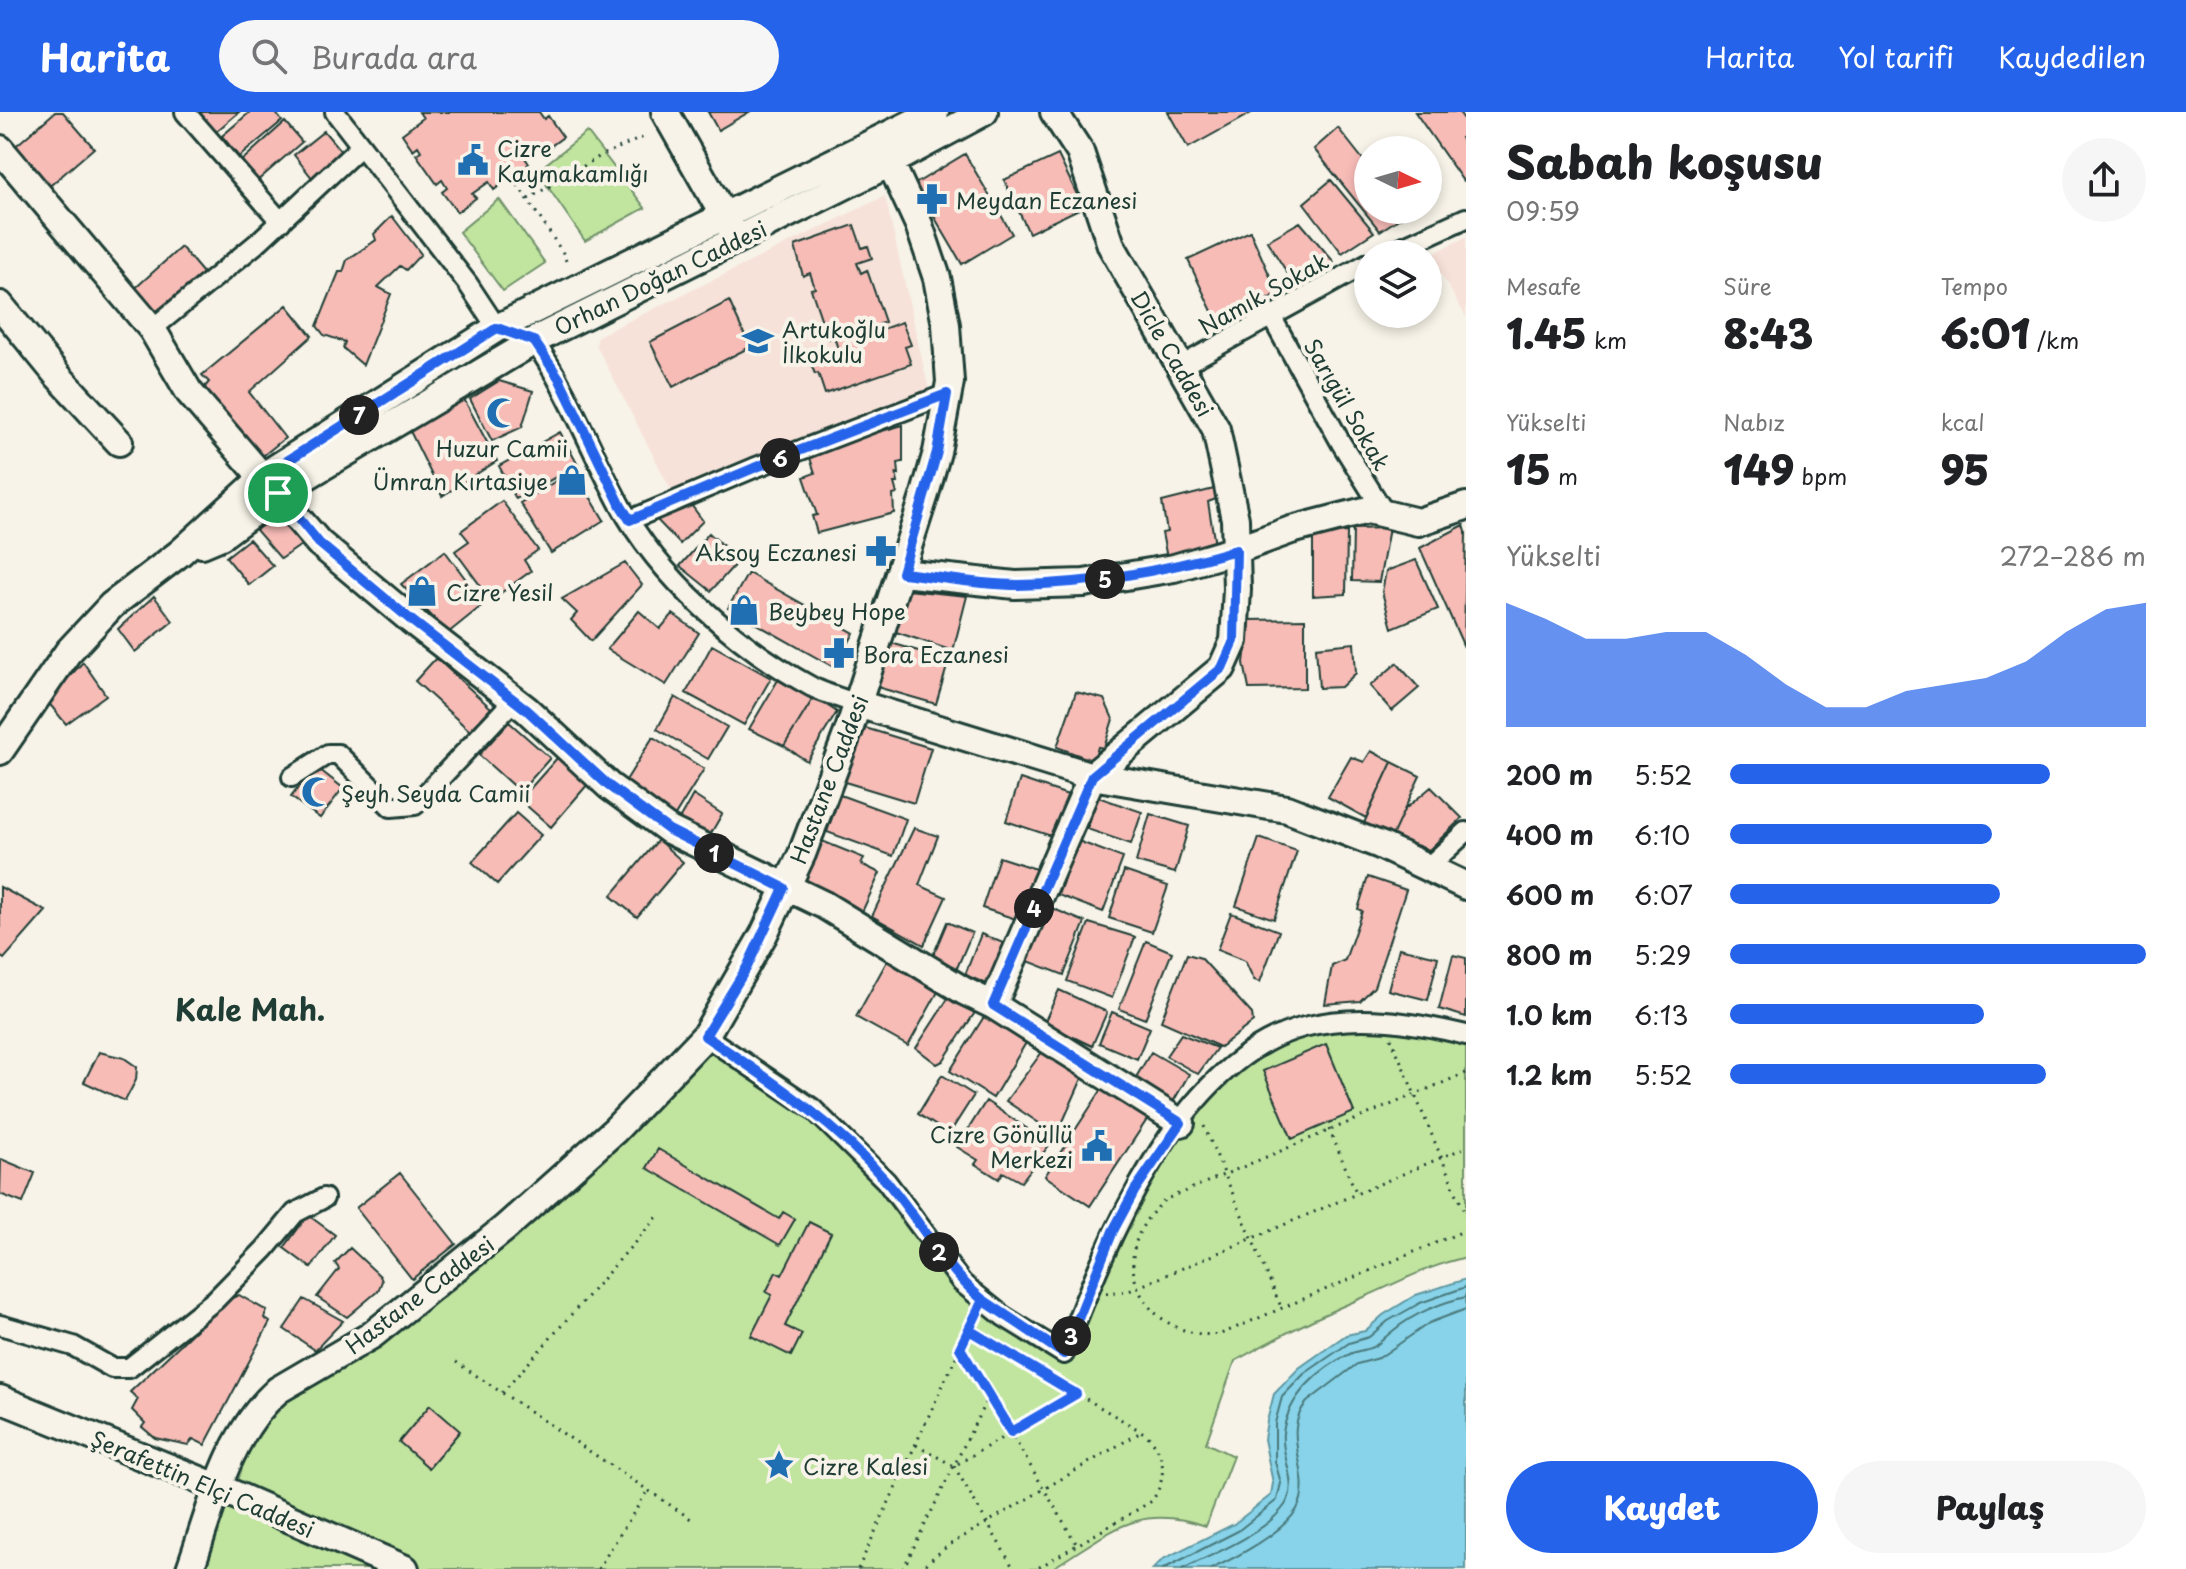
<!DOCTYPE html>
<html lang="tr">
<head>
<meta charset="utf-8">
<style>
	body { margin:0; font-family:"Playpen Sans",sans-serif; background:#f6f6f6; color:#202124; height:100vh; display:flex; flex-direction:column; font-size:30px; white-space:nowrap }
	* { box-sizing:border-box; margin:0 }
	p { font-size:26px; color:#757577 }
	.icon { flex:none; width:44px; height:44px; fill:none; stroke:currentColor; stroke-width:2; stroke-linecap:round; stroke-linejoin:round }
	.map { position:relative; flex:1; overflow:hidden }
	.sheet { display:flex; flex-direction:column; background:#fff; width:720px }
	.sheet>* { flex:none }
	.needle { width:52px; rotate:95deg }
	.controls { position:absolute; left:1354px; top:24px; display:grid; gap:16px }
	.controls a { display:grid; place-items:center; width:88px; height:88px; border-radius:50%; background:#fff; box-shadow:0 4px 12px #0003; font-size:40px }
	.pin { position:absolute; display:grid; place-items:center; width:68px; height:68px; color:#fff; margin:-34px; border:4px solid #fff; border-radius:50%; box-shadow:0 2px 8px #0007 }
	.km { position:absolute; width:40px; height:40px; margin:-20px; border-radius:50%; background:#222; color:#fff; font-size:22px; line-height:40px; text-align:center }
	.round { display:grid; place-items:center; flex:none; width:84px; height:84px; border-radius:42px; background:#f6f6f6 }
	.overview { display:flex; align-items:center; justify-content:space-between; height:136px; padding:0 40px }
	h1 { font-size:44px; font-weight:800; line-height:60px }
	.figures { display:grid; grid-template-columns:repeat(3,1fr); gap:12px; height:136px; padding:8px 40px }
	.figures div { display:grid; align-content:center }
	.figures b { font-size:40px; font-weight:800 }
	.figures small { font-size:22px; font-weight:400 }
	.figures p { font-size:22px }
	.chart { height:224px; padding:16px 40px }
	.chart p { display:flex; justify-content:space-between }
	.chart svg { width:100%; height:144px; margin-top:8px; fill:#2563eb; opacity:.7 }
	.primary-button { display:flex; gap:16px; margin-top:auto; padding:16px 40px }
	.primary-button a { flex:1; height:92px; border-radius:48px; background:#2563eb; color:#fff; font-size:32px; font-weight:800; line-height:92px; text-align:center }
	.primary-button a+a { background:#f6f6f6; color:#202124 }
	ul { padding:0 40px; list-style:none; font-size:26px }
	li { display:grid; grid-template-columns:128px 96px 1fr; align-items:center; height:60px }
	li i { height:20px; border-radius:10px; background:#2563eb }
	header { display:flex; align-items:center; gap:48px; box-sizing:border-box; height:112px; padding:0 40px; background:#2563eb; color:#fff }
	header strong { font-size:38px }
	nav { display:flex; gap:44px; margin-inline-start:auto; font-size:28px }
	.search { width:560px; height:72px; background:#f6f6f6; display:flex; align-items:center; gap:20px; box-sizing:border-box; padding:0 28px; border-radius:44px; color:#757577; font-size:30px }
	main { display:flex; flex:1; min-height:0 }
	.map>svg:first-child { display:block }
</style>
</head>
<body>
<header>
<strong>Harita</strong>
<div class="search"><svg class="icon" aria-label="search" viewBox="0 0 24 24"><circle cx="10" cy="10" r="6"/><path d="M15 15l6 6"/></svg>Burada ara</div>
<nav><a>Harita</a><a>Yol tarifi</a><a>Kaydedilen</a></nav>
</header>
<main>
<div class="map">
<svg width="1466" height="1457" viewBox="0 0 1466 1457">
	<rect width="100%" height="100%" fill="#f7f3e8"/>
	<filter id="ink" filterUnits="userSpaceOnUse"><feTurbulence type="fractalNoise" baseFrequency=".0125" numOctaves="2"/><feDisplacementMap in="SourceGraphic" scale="16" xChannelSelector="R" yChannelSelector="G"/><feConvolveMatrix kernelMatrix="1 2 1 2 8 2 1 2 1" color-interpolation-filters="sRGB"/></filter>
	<g filter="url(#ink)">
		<path fill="#f7e2d9" d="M885,84L929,278L671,378L596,233L598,224Z
			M1466,125V205L1430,143Z"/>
		<path fill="#c1e59f" stroke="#70916a" stroke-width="2" d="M587,20L645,96L585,129L537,59Z
			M499,87L545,151L503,179L459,120Z
			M1326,911L1466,923V1145C1424,1155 1400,1170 1362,1186C1318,1204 1277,1225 1235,1249L1206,1331L1233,1344L1206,1414C1135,1390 1109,1422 1051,1457H190L247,1316L372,1223L705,924L812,996L962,1171L1063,1242L1135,1078L1239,947Z"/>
		<path fill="#88d3e9" stroke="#5e97a1" stroke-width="2" d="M1466,1167V1457H1153L1163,1447L1234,1412L1271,1383L1273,1371L1264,1327L1267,1309L1274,1282L1299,1256L1346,1223L1365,1219L1383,1203L1416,1183Z"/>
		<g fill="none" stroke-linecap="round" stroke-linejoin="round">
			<path stroke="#49797c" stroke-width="2" d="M1163,1457L1238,1419L1277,1388L1281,1371L1275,1350V1311L1282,1285L1304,1262L1349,1231L1369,1225L1388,1209L1420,1191L1466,1175
				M1182,1457C1212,1443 1266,1421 1285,1393C1300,1372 1280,1344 1283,1321C1288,1284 1319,1256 1352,1241C1359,1238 1368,1238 1375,1234C1382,1229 1387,1223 1394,1218C1413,1202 1442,1190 1466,1185
				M1211,1457C1235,1446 1283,1421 1297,1397C1316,1364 1278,1323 1307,1290L1357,1252L1379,1246L1429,1211L1466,1197"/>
		</g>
		<path fill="#f8bcb7" stroke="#1f3d34" stroke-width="2" d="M55,0H63L94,36L45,78L11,38Z
			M192,0H239L212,23Z
			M250,0H275L282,9L239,45L222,24Z
			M419,0H539L544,7L548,4L563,25L544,39L540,33L524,44L529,52L494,78L489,70L472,82L476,86L457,100L442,80L447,76L442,68L437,72L416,42L421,39L418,34L413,38L402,22L423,6Z
			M708,0H749L718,18Z
			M1168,0H1253L1188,36Z
			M1415,0H1459L1466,10V22L1461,26L1466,33V67L1463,69Z
			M285,10L302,30L256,70L239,51Z
			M1338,16L1368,54V98H1403L1406,102L1380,119L1314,37Z
			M324,19L344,43L313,67L294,43Z
			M965,42L1012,122L962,152L915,72Z
			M1058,43L1083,95L1029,121L1004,68Z
			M1331,68L1374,120L1342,141L1304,91Z
			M392,104L421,142L406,158L400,154L378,175L391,182L363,253L343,236L345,230L324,223L317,214L339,160H343L347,148L376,128L374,122Z
			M1300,110L1334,150L1295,173L1267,129Z
			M854,113L862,136L868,134L872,146L857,151L861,161L867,158L885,210L880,212L883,217L902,210L911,233L905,235L911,252L825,282L818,261L815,262L810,250L839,240L834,225L828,227L811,177L815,176L810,161L803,164L795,134Z
			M1250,119L1278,182L1217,210L1188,148Z
			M181,135L203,161L154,205L132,179Z
			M729,189L750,235L673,275L650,230Z
			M287,193L312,224L249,280L285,326L259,347L199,282L209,270L202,263Z
			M499,269L533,279L522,315L492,329L470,287Z
			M464,287L497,349L442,384L409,317Z
			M903,313V350L898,351L899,362L896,361L898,371H894L897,382L893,383L894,401L817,421L812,404L817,403L804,365L815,361L808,340Z
			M560,320L578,353L516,387L499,354Z
			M574,358L604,408L551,441L520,391Z
			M1214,377L1216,387L1208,390L1215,433L1167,446L1162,421L1167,420L1162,390Z
			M502,389L538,438L524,448L531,459L491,488L455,439L469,429L461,419Z
			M689,390L703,409L680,432L657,408Z
			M278,402L304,431L281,447L256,418Z
			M1464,413L1466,420L1464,535L1420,436Z
			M1389,416L1379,470L1352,469L1353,417Z
			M1347,420L1346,482L1313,484V423Z
			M709,421L739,448L711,479L680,454Z
			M249,427L273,454L249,473L226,445Z
			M445,439L484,492L448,521L401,472Z
			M1416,448L1438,497L1392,516L1382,480L1386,459Z
			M625,451L642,473L591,529L571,508L577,501L562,487Z
			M748,461L854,521L835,556L728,496Z
			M907,478L967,484L953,539L893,519Z
			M154,484L173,509L135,540L118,517Z
			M639,499L660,517L673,502L699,521L666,573L607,537Z
			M1305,507V576L1249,577L1244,551L1249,508Z
			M891,531L949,548L936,592L877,575Z
			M1354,531L1356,561L1341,575L1319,576L1316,535Z
			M712,533L771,566L744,613L686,581Z
			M436,546L491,596L470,619L415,569Z
			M83,550L106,583L66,612L47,589Z
			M1397,551L1419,576L1392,599L1370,574Z
			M778,568L814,585L784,634L749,617Z
			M1076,580L1104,587L1113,607L1104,636L1098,635L1094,649L1057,635Z
			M675,585L727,615L708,647L657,617Z
			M814,585L837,600L807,649L784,634Z
			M509,610L550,646L520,680L479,643Z
			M862,615L931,636L914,691L845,670Z
			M653,625L704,657L671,710L620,678Z
			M1371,639L1392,650L1366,706L1328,685L1351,645L1364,650Z
			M558,645L588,672L551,715L520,688Z
			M1392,650L1420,664L1392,724L1364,711Z
			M315,654L343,676L320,706L291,685Z
			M1020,667L1068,683L1054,725L1006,709Z
			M1431,675L1462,706L1429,738L1392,724L1404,698Z
			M693,683L722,702L706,730L676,713Z
			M840,683L906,707L893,744L827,720Z
			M1098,685L1142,700L1131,732L1087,717Z
			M516,701L541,723L497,772L472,750Z
			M1150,702L1189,714L1175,761L1136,750Z
			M914,716L938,724L919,773L946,785L924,833L872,804Z
			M1259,726L1297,739L1274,807L1236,794Z
			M817,727L864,746L861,752L880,761L862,800L802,771Z
			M658,728L683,750L637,805L611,784Z
			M1078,729L1123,746L1103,800L1058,783Z
			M999,745L1039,758L1022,809L982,796Z
			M1124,759L1168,774L1152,820L1109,806Z
			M1368,765L1406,778L1374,875L1360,889L1325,892L1332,854L1345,848L1362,799L1358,797Z
			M0,775L46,799L4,847L0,844Z
			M1049,795L1085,810L1064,863L1028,849Z
			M1231,801L1279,819L1260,870L1254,868L1245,849L1217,838Z
			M947,810L972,821L957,856L932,846Z
			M1089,811L1135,825L1112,886L1067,869Z
			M981,822L1008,833L992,874L965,863Z
			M1146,829L1172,840L1145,907L1119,897Z
			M1399,836L1438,845L1428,888L1388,878Z
			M1187,842L1201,846L1252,902L1253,910L1220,935L1161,909Z
			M1453,843L1466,846V905L1439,897Z
			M887,849L939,878L908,934L856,905Z
			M1059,878L1107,900L1092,934L1044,911Z
			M951,882L974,897V902L943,949L937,952L916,936Z
			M1112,900L1150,916L1137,947L1099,931Z
			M985,903L1027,929L993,986L950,959Z
			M1181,922L1217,936L1198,962L1166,944Z
			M1326,932L1354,1000L1292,1027L1263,959Z
			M1045,936L1084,962L1057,1023L1006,989Z
			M99,940L124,946L137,955L136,968L125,989L84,970Z
			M1151,940L1189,962L1173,990L1135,967Z
			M942,963L974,983L949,1022L918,1002Z
			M1104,974L1150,1003L1090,1094L1045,1064Z
			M986,989L1050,1032L1021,1070L1003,1060L999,1067L975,1052L978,1048L957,1035Z
			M658,1037L779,1107L783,1100L795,1107L780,1133L647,1056Z
			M1,1047L35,1061L23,1091L0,1082Z
			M400,1061L456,1132L412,1167L356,1096Z
			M308,1103L335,1123L311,1156L284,1136Z
			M809,1110L831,1121L785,1214L802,1222L791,1244L751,1224L772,1183L766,1180L776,1160L782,1163Z
			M350,1136L380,1164L382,1169L378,1179L347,1205L317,1185L339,1157L335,1151Z
			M239,1183L267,1199L264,1206L270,1210L205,1333L193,1327L188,1333L155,1326L142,1315L145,1311L132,1298L138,1287L130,1280L227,1188Z
			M304,1187L343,1209L315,1238L284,1217Z
			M430,1293L460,1319L429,1356L399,1330Z"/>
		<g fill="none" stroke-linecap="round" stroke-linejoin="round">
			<defs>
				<path id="street" d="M185,0L281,110
					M335,0L468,172L497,216
					M1387,142L1466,106
					M1271,204L1341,331L1386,403
					M152,217L256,132L361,34
					M534,229C569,280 590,337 619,391C659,466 738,535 812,575C826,582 843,587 858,592
					M1181,254L1368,151
					M630,408L754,356L947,282
					M292,665L328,642H338L391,695L415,693L514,588
					M1428,755L1466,720
					M705,924L812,996L886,1069L962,1171L1003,1204L1064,1242C1105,1133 1178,948 1304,915C1358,901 1413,910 1466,923
					M0,1213L73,1234L112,1256H129L215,1188L265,1137L295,1101L324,1086"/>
				<path id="secondary" d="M665,0L732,118
					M0,37L152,217L189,280L319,431L411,508L527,598L609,674L669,718L824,793L964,879L993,893L1181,1011
					M0,193L58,264L119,330
					M202,432L221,424L283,378L541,225L876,58L984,0
					M902,461L1015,473L1084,471L1174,456L1236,438L1291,418L1368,398L1418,410L1466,394
					M858,592L1092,664L1287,697L1380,733L1466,774
					M0,639L68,540L112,493L180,441L268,361L497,216L935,0
					M993,893L1092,664L1222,556L1234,529L1237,477L1235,407L1216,317L1111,133L1080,40L1054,0
					M0,1287L217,1375L405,1457
					M190,1457C212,1395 227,1323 278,1278L372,1223L505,1116L615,1018L705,924L764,822L802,742L850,615L925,382L937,340L950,270L946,213L937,166L919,113L890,50L884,26"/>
			</defs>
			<use href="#street" stroke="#1f3d34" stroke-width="24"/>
			<use href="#secondary" stroke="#1f3d34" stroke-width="32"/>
			<path stroke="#1f3d34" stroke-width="3" stroke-dasharray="2 6" stroke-linecap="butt" d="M518,73L563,141L568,154
				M528,87L602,43L646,24
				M1391,926L1466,1104
				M1466,961L1164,1088C1158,1096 1149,1103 1144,1112C1110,1169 1159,1229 1221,1222L1466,1118
				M1204,1014L1281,1195
				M1329,1017L1356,1080
				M1106,1181L1129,1179L1466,1035
				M969,1218L1144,1321C1166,1339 1168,1365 1152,1389L1036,1457
				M961,1236L1077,1433
				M456,1250L694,1409
				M502,1281L658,1104
				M916,1333L954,1354L1075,1283
				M954,1354L1014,1457
				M598,1457L648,1378
				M858,1457L974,1206
				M903,1457L989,1283
				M919,1457L949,1433L1141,1320"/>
			<use href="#street" stroke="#f7f3e8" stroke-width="18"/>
			<use href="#secondary" stroke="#f7f3e8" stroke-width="26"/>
		</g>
	</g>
	<g fill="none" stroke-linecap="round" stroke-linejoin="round" filter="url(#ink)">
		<defs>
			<path id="route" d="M278,381L319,431L411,508L527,598L609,674L669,718L784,776L747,855L705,924C770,968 835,1010 886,1069C920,1108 943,1155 983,1188L969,1218L1076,1282L1011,1320L960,1236L983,1188L1064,1242L1113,1119L1135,1078L1181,1011L993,893L1092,664L1222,556L1234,529L1236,438C1164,459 1093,472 1018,473C980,473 940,465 902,461L937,340L947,282L754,356L630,408L621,394L559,266L534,229L497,216L268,361L263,365L278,381"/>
		</defs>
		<use href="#route" stroke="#fff" stroke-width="16"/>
		<use href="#route" stroke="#2563eb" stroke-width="10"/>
	</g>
	<defs>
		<symbol id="civic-bare" viewBox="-9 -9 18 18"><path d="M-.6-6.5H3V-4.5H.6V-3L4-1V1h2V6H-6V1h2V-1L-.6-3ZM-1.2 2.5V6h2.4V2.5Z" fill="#1f6fb2" stroke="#f7f3e8" stroke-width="2.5" paint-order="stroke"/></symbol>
		<symbol id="pharmacy-bare" viewBox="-9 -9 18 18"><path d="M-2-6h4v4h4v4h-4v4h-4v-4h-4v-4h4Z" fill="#1f6fb2" stroke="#f7f3e8" stroke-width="2.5" paint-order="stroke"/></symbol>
		<symbol id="school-bare" viewBox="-9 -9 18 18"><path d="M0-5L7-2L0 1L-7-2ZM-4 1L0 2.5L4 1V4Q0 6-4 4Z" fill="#1f6fb2" stroke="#f7f3e8" stroke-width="2.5" paint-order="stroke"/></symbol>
		<symbol id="mosque-bare" viewBox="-9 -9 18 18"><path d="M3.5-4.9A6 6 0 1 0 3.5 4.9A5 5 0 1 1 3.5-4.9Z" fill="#1f6fb2" stroke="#f7f3e8" stroke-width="2.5" paint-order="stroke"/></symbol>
		<symbol id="shop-bare" viewBox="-9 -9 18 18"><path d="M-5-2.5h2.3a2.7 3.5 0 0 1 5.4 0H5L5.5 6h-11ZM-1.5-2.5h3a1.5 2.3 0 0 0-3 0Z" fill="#1f6fb2" stroke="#f7f3e8" stroke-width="2.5" paint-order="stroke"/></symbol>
		<symbol id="sight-bare" viewBox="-9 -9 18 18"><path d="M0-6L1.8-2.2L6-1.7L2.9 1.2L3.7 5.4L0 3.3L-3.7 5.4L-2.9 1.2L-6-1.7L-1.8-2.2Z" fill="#1f6fb2" stroke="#f7f3e8" stroke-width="2.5" paint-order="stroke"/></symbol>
	</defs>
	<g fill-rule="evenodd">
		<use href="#civic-bare" x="451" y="26" width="44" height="44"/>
		<use href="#pharmacy-bare" x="910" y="65" width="44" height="44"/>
		<use href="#school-bare" x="736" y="207" width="44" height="44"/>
		<use href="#mosque-bare" x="480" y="279" width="44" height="44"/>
		<use href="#shop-bare" x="550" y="346" width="44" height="44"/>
		<use href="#pharmacy-bare" x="859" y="417" width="44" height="44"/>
		<use href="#shop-bare" x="400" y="457" width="44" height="44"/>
		<use href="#shop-bare" x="722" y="476" width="44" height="44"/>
		<use href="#pharmacy-bare" x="817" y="519" width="44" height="44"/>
		<use href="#mosque-bare" x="295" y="658" width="44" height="44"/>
		<use href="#civic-bare" x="1075" y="1012" width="44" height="44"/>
		<use href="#sight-bare" x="757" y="1331" width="44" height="44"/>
	</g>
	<g text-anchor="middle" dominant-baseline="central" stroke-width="8" stroke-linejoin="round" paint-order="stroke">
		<g font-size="22" fill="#1f3d34" stroke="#f7f3e8" text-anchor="start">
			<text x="497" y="35">Cizre<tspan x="497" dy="25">Kaymakamlığı</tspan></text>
			<text x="956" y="87">Meydan Eczanesi</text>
			<text x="782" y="216">Artukoğlu<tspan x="782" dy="25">İlkokulu</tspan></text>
			<text x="502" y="335" text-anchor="middle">Huzur Camii</text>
			<text x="548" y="368" text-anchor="end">Ümran Kırtasiye</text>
			<text x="857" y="439" text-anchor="end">Aksoy Eczanesi</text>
			<text x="446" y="479">Cizre Yesil</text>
			<text x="768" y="498">Beybey Hope</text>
			<text x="863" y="541">Bora Eczanesi</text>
			<text x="341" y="680">Şeyh Seyda Camii</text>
			<text x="1073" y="1021" text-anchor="end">Cizre Gönüllü<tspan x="1073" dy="25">Merkezi</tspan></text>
			<text x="803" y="1353">Cizre Kalesi</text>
		</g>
		<g font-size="22" fill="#1f3d34" stroke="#f7f3e8">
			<text transform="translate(660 165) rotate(-26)">Orhan Doğan Caddesi</text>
			<text transform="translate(1263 181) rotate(-29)">Namık Sokak</text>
			<text transform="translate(1173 241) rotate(60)">Dicle Caddesi</text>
			<text transform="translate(1348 292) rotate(60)">Sarıgül Sokak</text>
			<text transform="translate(828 667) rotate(-69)">Hastane Caddesi</text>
			<text transform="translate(419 1182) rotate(-37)">Hastane Caddesi</text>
			<text transform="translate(203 1371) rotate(23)">Şerafettin Elçi Caddesi</text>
		</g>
		<g font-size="30" font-weight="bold" fill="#1f3d34" stroke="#f7f3e8">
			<text x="250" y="896">Kale Mah.</text>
		</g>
	</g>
</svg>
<div class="controls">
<a><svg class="needle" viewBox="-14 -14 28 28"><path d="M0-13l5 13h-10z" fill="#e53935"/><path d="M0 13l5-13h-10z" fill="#757577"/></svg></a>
<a><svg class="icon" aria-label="layers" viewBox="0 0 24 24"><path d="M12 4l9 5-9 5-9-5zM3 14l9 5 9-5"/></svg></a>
</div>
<div class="pin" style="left:278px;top:381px;background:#1e9e55"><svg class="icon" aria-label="arrive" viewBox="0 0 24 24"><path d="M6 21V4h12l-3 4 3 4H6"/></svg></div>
<b class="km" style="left:714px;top:741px">1</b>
<b class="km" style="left:939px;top:1140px">2</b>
<b class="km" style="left:1071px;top:1224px">3</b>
<b class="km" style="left:1034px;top:796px">4</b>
<b class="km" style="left:1105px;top:467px">5</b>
<b class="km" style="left:780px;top:346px">6</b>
<b class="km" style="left:359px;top:303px">7</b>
</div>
<section class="sheet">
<div class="overview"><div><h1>Sabah koşusu</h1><p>09:59</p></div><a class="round"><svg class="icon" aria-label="share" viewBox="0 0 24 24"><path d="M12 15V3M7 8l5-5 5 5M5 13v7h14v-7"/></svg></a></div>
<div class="figures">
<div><p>Mesafe</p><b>1.45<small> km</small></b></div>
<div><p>Süre</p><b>8:43</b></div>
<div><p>Tempo</p><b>6:01<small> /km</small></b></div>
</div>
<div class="figures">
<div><p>Yükselti</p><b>15<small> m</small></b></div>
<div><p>Nabız</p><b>149<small> bpm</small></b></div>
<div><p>kcal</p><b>95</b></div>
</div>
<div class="chart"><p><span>Yükselti</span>272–286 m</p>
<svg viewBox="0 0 160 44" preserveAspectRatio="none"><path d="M0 44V6L10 11L20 17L30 17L40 15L50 15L60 22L70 31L80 38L90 38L100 33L110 31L120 29L130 24L140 15L150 8L160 6V44z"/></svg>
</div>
<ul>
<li><b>200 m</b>5:52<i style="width:77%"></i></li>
<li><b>400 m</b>6:10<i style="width:63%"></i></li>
<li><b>600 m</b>6:07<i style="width:65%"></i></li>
<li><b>800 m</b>5:29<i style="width:100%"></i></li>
<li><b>1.0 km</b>6:13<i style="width:61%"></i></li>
<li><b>1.2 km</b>5:52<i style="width:76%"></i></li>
</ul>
<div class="primary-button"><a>Kaydet</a><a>Paylaş</a></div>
</section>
</main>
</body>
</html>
